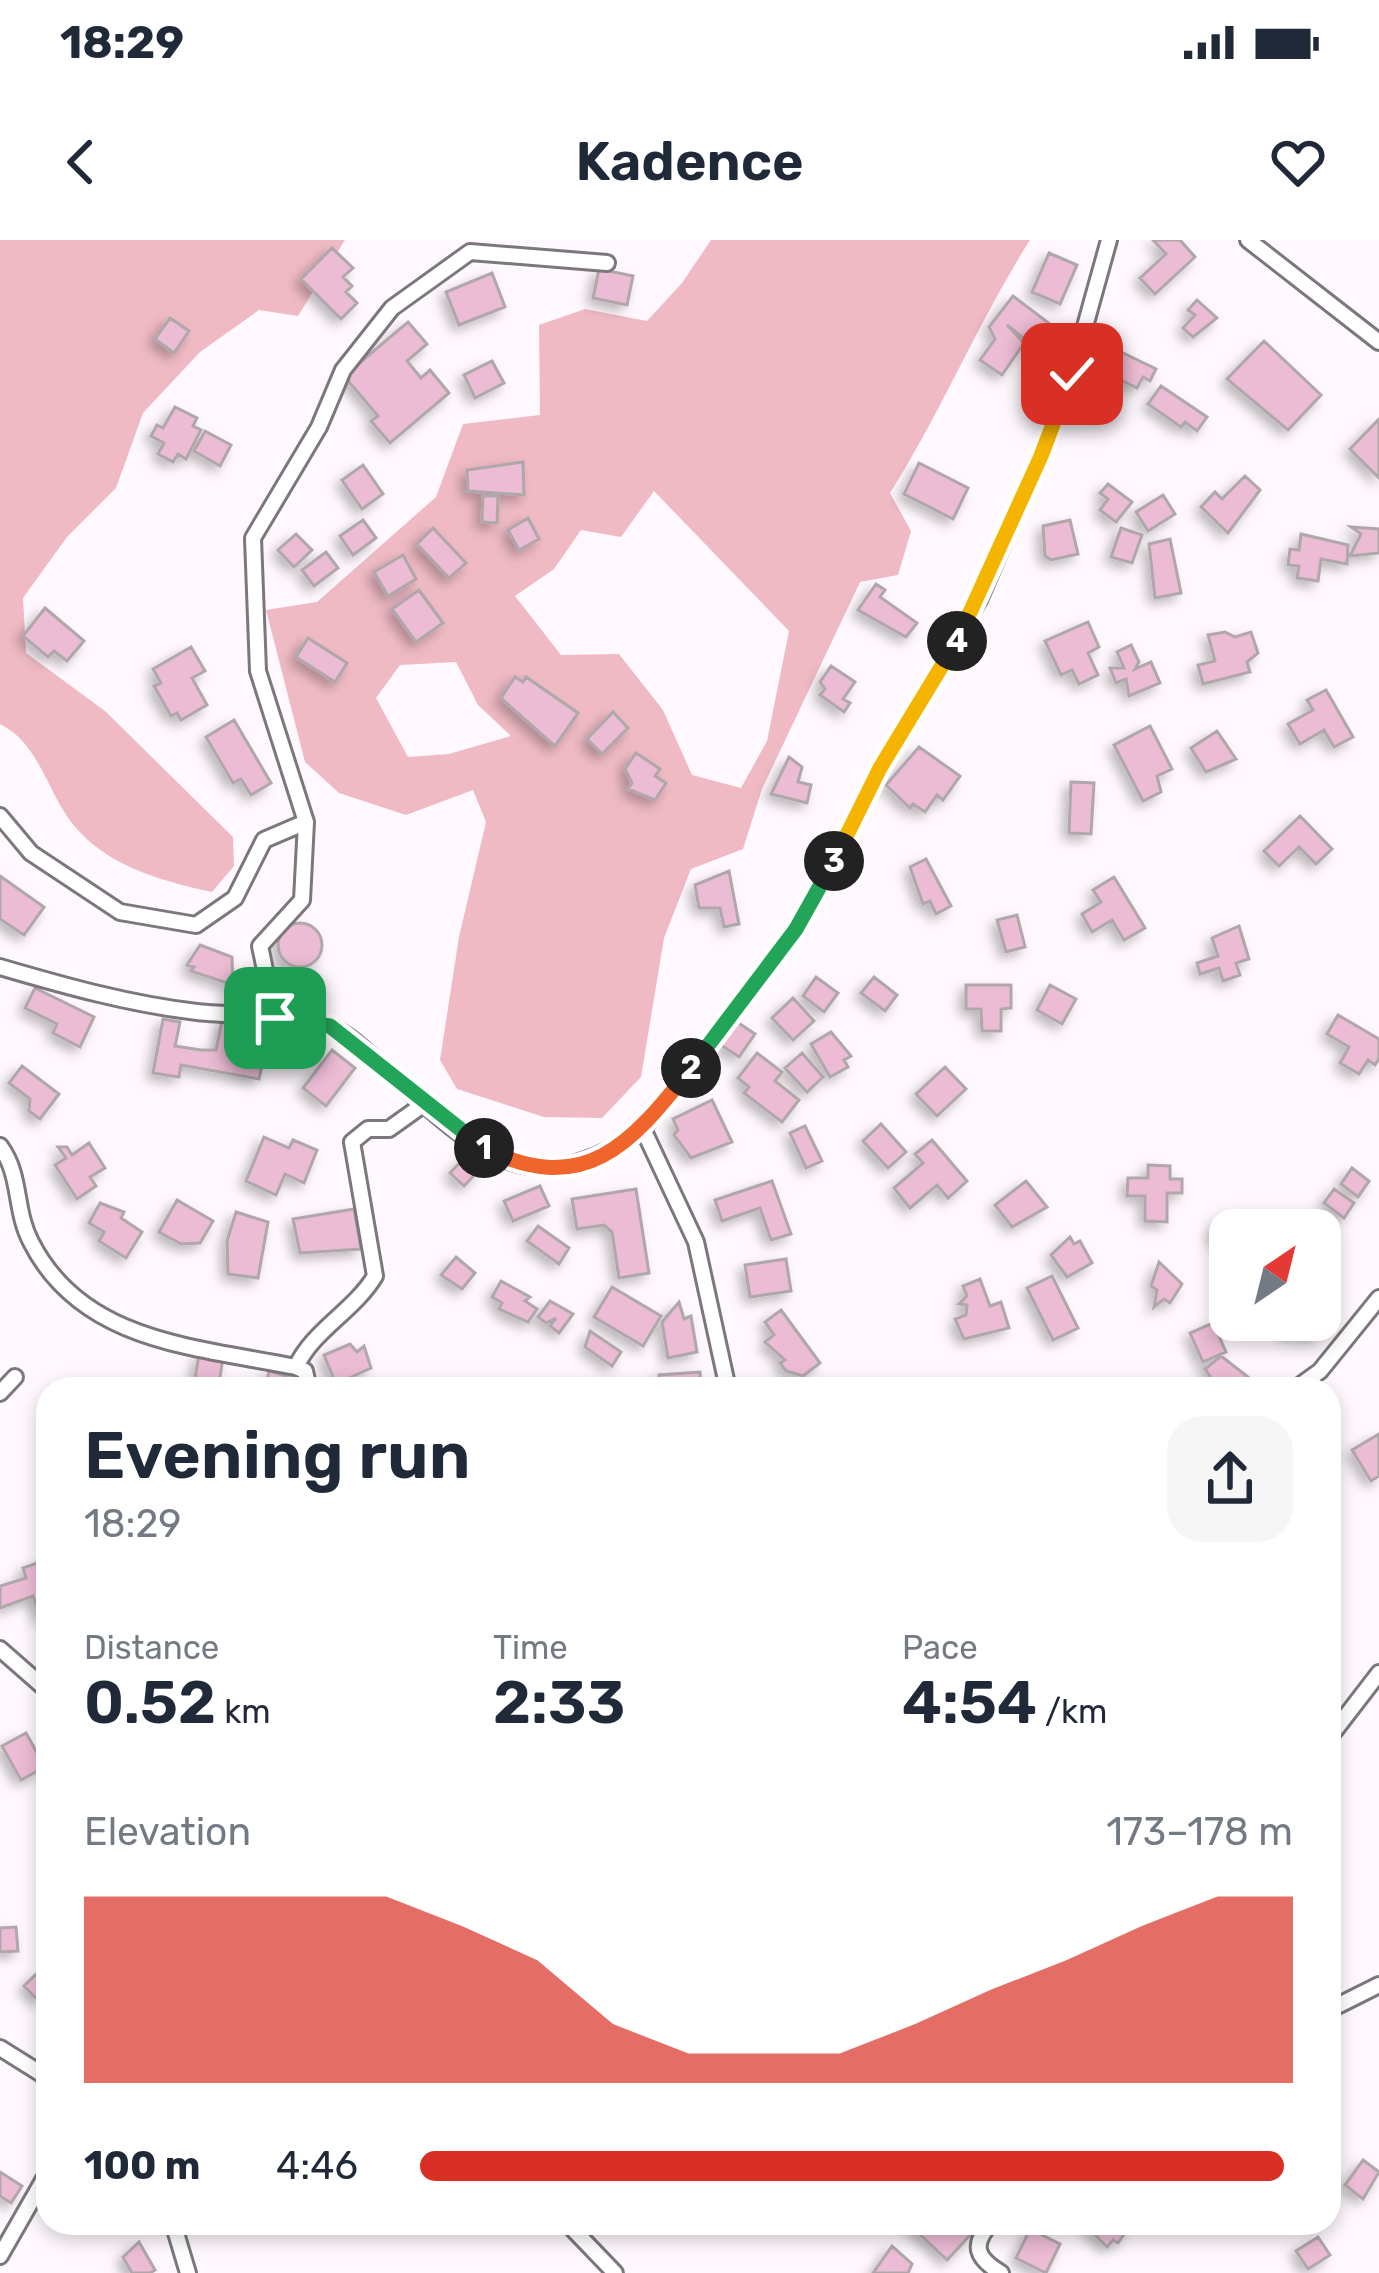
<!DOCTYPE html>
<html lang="en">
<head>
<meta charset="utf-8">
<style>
	body { margin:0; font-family:Rubik,sans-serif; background:#f6f6f7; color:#1f2937; height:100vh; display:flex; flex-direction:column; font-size:45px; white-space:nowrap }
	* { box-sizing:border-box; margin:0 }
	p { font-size:39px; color:#747a83 }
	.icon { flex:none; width:66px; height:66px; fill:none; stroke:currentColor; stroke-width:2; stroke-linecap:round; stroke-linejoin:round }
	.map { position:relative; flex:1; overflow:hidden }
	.panel { position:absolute; left:36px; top:1137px; width:1305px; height:858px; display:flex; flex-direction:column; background:#fff; border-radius:36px; box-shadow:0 6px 18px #0003 }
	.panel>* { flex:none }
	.needle { width:78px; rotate:35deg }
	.tools { position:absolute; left:1209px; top:969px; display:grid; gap:24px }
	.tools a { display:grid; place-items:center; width:132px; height:132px; border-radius:24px; background:#fff; box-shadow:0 6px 18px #0003; font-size:60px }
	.pin { position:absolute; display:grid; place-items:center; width:102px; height:102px; color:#fff; margin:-51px; border-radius:24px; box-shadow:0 6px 18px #0006 }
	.km { position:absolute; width:60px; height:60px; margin:-30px; border-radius:50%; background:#222; color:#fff; font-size:33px; line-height:60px; text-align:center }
	.round { display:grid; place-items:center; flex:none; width:126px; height:126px; border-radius:36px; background:#f6f6f7 }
	.overview { display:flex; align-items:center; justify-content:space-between; height:204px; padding:0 48px }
	h1 { font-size:66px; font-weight:600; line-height:90px }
	.metrics { display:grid; grid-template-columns:repeat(3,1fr); gap:18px; height:204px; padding:12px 48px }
	.metrics div { display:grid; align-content:center }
	.metrics b { font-size:60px; font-weight:600 }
	.metrics small { font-size:33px; font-weight:400 }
	.metrics p { font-size:33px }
	.chart { height:336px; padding:24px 48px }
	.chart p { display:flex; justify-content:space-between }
	.chart svg { width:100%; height:216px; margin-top:12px; fill:#d93025; opacity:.7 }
	ul { padding:0 48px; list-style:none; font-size:39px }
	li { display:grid; grid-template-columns:192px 144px 1fr; align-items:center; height:90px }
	li i { height:30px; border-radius:15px; background:#d93025 }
	.status { display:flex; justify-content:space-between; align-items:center; height:84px; padding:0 60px; background:#fff; direction:ltr }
	.status svg { height:33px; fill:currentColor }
	header { display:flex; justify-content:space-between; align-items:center; height:156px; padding:0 48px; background:#fff; font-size:54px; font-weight:600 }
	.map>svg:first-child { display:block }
</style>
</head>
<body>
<div class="status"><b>18:29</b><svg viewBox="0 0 49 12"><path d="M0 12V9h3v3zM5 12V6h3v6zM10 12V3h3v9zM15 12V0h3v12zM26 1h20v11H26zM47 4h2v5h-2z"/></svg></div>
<header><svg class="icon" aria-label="back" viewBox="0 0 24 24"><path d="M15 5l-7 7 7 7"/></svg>Kadence<svg class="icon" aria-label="heart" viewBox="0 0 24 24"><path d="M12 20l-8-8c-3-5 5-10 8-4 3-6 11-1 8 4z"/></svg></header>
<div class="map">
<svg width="1379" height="2033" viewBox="0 0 1379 2033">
	<defs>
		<filter id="shadow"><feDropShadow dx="-5.5" dy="5.5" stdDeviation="6" flood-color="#0004"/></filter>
	</defs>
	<rect width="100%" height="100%" fill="#fff8fe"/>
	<path fill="#efbac4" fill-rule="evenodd" d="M0,0H345L298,76L259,70L200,112L143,173L116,248L67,297L23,358L26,413L105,471L233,597L234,626L212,652C165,642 110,627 77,589C47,556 42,505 0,484Z
		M711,0H1030C978,82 942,171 890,253L911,291L898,335L860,342L762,549L743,609L691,629L664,698L641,837L602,878L544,877L457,849L440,820L459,697L486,582L473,550L406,575L339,553L305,522L266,370L317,362L436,257L463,184L540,175L539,85L585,69L647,81L682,43ZM654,251L789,391L767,501L741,548L692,535L663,470L619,414L561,415L515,356L554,329L581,290L621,297ZM456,422L478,465L511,496L449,514L408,517L376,458L400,425Z"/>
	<path fill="#ebbcd4" stroke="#afa7aa" stroke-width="3" filter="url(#shadow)" d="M1153,0H1180L1195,17L1155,54L1140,38L1166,14Z
		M332,8L353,28L343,37L352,46L346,52L357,63L341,79L301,39Z
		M1049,13L1077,25L1060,64L1032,52Z
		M599,29L633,36L627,65L593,58Z
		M492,33L505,67L459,85L446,52Z
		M1013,56L1050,84L1034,106L1007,85L1024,103L1002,135L980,120L995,99L989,87Z
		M1197,60L1217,78L1193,97L1183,88L1195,75L1188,70Z
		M170,78L189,91L174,113L155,99Z
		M408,82L427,104L407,121L421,138L430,130L449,153L390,203L371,181L378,176L344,136Z
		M1264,101L1321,155L1288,190L1227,139Z
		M1117,110L1156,129L1150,141L1143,137L1137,148L1111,135Z
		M492,121L504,143L475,158L464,135Z
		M1161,146L1207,177L1197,191L1185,182L1181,187L1148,164Z
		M175,167L197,178L193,186L201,190L186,219L178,214L173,222L158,214L164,203L151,196L157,185L163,188Z
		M1379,179V238L1350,209Z
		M205,191L231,205L220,226L194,211Z
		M523,222L524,255L468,251L467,230Z
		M919,223L968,248L953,279L904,254Z
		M363,225L383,254L362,269L342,240Z
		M1245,236L1260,250L1228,293L1201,267L1215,252L1222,259Z
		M1108,244L1132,262L1116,282L1100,270L1108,259L1100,253Z
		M1163,255L1175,274L1148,291L1136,272Z
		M483,256H498L497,283L482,282Z
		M528,278L539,299L519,310L508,290Z
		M363,280L376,298L353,315L340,296Z
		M1070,280L1078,314L1051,320L1045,316L1043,286Z
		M1351,287L1379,289V313L1350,316L1361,294Z
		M433,288L466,323L449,338L417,304Z
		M1121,288L1142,295L1132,323L1111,317Z
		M296,294L312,310L294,327L278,310Z
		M1301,294L1348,305L1347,324L1321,319L1318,341L1297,338L1299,326L1288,325L1290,309L1299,310Z
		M1170,299L1181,353L1155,358L1149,304Z
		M326,312L338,328L314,346L302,330Z
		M403,315L416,339L388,356L374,332Z
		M876,344L885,350L880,357L917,383L906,397L858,370Z
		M419,350L443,383L416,402L392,369Z
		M45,368L84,401L67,421L54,411L48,417L23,396Z
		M1088,382L1099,407L1088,413L1098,435L1079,444L1072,430L1061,435L1045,401Z
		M1225,392L1235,397L1251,392L1258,413L1247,422L1250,432L1203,444L1198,425L1215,421L1208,395Z
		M308,398L347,423L335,442L296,417Z
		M1131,405L1139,422L1135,429L1151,422L1160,443L1129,456L1126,439L1116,443L1110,428H1124L1117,412Z
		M191,407L205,431L192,438L207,465L181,480L177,473L171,476L154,446L161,443L153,429Z
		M831,426L855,442L843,459L850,463L844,472L820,455L825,449L820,442Z
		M515,437L523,442L526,437L578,473L555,506L501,458Z
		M1326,450L1353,497L1334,507L1324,490L1300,504L1288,484L1313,470L1307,460Z
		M613,472L628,488L602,514L587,499Z
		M234,480L271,543L251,555L241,539L233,543L206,497Z
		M1150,486L1172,529L1157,536L1161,552L1143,561L1114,505Z
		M1217,491L1236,519L1206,532L1191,508Z
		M919,507L960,536L943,560L937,555L925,572L913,564L910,568L886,545Z
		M636,513L660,529L655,536L666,543L655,560L628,549L632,543L625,529Z
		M789,517L802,527L798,542L811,545L807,563L771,554Z
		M1071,542L1094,543L1091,594L1069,593Z
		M1300,576L1332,609L1316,624L1299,607L1279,626L1264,611Z
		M926,619L951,666L936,674L930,661L923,664L910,627Z
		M729,631L739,684L724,687L720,668H699L695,645Z
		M0,636L44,667L24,695L0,679Z
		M1114,637L1145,688L1124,700L1112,680L1092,692L1082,674L1101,662L1093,650Z
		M1017,675L1025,707L1006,712L997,680Z
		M278 705a22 22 0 1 1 44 0a22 22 0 1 1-44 0Z
		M1239,686L1249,719L1236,723L1240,735L1223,741L1219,728L1200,734L1197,723L1218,716L1212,698Z
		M200,705L232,717L233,745L191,731L194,727L187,725Z
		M816,737L838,753L824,772L803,756Z
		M874,737L897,755L885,771L861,753Z
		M966,745H1011V768L1001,769V791H982L981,769H966Z
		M1050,745L1076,759L1062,784L1037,770Z
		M35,748L94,777L80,807L53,793L57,784L25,768Z
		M793,758L814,781L793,800L772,778Z
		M1338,775L1379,799V819L1375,825L1368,820L1359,834L1340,823L1349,807L1327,794Z
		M163,779L180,782L175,806L201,810H216L222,780L252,786L254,807L240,808L245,817L263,820L259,839L181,825L179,837L153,833Z
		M737,782L755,794L739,817L721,805Z
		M831,792L851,816L844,820L848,827L830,837L811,804Z
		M332,810L355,828L326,866L303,848Z
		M757,813L782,832L775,841L799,860L782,882L744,853L749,847L738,838Z
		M802,813L823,837L807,852L785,828Z
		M22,826L59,854L40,879L29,871L30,859L9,843Z
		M945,827L966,849L937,876L916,854Z
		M712,860L732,902L691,918L674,895L678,890L673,879Z
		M881,884L906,912L888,928L863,901Z
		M805,886L822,921L806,928L790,893Z
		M264,897L289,908L293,900L317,910L304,943L285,934L276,955L246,941Z
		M932,900L967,941L948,958L937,945L910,968L894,948L923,923L915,914Z
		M89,903L105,928L90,937L96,946L77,959L55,925L66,918L58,907H67L72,915Z
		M466,916L480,929L464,946L450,933Z
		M1148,925L1170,926V939H1182V953H1167V982L1145,981V956H1127L1128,938H1148Z
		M1352,928L1369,941L1358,957L1341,944Z
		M772,941L791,994L771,1000L760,968L722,981L715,960Z
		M1026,941L1047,967L1012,987L995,965Z
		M540,946L549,966L513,981L504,961Z
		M636,949L649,1033L619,1038L612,992L604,985L577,989L572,959Z
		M1334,949L1354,963L1344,978L1324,963Z
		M177,960L213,981L200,1003L181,1004L159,992Z
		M100,963L124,972L121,978L142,992L126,1018L99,1001L104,992L89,983Z
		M354,969L361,1009L300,1013L293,979Z
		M236,972L268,982L258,1038L228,1034L227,1001Z
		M1223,977L1244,990H1230V1006L1212,995Z
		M538,986L569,1008L559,1024L527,1001Z
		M1070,997L1074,1004L1080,1001L1092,1023L1067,1037L1051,1015Z
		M456,1017L475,1033L462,1049L441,1035Z
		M786,1019L791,1051L750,1057L745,1025Z
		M1159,1022L1182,1044L1170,1063L1164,1059L1154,1067L1157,1050L1151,1046Z
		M1052,1036L1078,1088L1053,1100L1027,1048Z
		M980,1039L990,1066L1001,1062L1009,1088L964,1099L955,1079L966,1075L967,1065L959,1064L967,1056L963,1046Z
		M501,1041L530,1057L525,1061L537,1069L528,1082L499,1069L502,1063L492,1057Z
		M612,1047L661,1076L643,1106L594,1077Z
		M550,1061L573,1074L559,1093L550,1086L556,1078L546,1083L538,1077Z
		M679,1062L684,1079L691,1076L697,1112L668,1118L662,1082Z
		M781,1070L820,1123L803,1136L786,1131L780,1123L785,1120L765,1102L774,1095L765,1082Z
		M1284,1080H1319L1317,1096L1283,1092Z
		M1213,1083L1226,1112L1203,1122L1190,1093Z
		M590,1091L621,1112L612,1126L585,1107Z
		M350,1104L357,1112L364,1106L371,1128L336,1144L324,1115Z
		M199,1114L223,1118L219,1143L195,1139Z
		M1221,1116L1248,1137L1234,1149H1219L1205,1129Z
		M269,1131L296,1139L293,1149H265Z
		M700,1132L701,1149H660L659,1135Z
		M1379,1194V1236L1371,1241L1352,1210Z
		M43,1321L48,1375L41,1378L33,1356L0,1368V1346L26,1338L23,1328Z
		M26,1493L45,1527L21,1540L2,1506Z
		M16,1687L18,1711L0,1712V1688Z
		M36,1734L48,1746L39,1761L24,1746Z
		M1363,1920L1379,1932L1363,1959L1345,1945Z
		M0,1932L22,1946L11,1963L0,1956Z
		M908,1983H961L972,1993L947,2020Z
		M1123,1983L1129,1987L1118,2003L1113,2000L1107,2007L1086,1985Z
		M1030,1989L1060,2004L1046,2033L1016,2018Z
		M1318,1997L1330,2015L1308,2029L1296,2011Z
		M139,2002L155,2030L150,2033H132L123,2017Z
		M892,2006L912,2024L908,2033H873Z"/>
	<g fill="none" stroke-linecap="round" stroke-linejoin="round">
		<defs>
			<path id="minor" d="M1248,0L1379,102
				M0,576L31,613L120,672L196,685L235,658L264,600L306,582
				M0,727C65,746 129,764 197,772C238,777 286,771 325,784C350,793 371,816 390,834C479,913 531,968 643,889L796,689L881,528L979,360L1064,162L1109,0
				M275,778L260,706L302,660L306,582L258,431L253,298L319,187L343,130L392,68L470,12L607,23
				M643,889L696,1002L728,1149
				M0,906C22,936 14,970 31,1002C82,1103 197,1107 296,1127L305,1131L309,1149
				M296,1127C313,1090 354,1071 375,1036L352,902L368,889H389L424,864
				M1295,1149L1320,1131L1379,1058
				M0,1153L15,1137
				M0,1409L48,1451
				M1329,1498L1379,1433
				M1329,1770L1379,1745
				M0,1808L48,1838
				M173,1983L188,2033
				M567,1983L615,2033
				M991,1983C971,2005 976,2018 1001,2033
				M0,2016L48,1932"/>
		</defs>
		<use href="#minor" stroke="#7c777c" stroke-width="20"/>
		<use href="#minor" stroke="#fff" stroke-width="14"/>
	</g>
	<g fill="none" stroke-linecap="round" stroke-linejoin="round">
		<defs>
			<path id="split-1" d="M275,778L330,786L484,908"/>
			<path id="split-2" d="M484,908C584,958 631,905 691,828"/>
			<path id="split-3" d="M691,828L796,689L834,621"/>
			<path id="split-4" d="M834,621L880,528L957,401"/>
			<path id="split-5" d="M957,401L1041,216L1072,134"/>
		</defs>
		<use href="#split-1" stroke="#fff" stroke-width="24"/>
		<use href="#split-2" stroke="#fff" stroke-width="24"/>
		<use href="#split-3" stroke="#fff" stroke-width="24"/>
		<use href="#split-4" stroke="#fff" stroke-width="24"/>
		<use href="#split-5" stroke="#fff" stroke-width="24"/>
		<use href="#split-1" stroke="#22a559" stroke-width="15"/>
		<use href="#split-2" stroke="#f0652b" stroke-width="15"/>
		<use href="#split-3" stroke="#22a559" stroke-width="15"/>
		<use href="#split-4" stroke="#f5b400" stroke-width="15"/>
		<use href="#split-5" stroke="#f5b400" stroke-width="15"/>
	</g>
</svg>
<div class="tools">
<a><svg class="needle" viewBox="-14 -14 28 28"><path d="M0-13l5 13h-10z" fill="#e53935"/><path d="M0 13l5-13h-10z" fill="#747a83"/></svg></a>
</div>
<div class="pin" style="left:275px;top:778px;background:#1e9e55"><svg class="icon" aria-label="arrive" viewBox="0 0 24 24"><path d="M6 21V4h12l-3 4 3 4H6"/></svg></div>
<div class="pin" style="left:1072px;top:134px;background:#d93025"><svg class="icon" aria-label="check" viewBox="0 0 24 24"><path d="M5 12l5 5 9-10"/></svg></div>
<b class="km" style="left:484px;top:908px">1</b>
<b class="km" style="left:691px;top:828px">2</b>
<b class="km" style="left:834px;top:621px">3</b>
<b class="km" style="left:957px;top:401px">4</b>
<section class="panel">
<div class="overview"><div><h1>Evening run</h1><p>18:29</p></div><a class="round"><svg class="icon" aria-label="share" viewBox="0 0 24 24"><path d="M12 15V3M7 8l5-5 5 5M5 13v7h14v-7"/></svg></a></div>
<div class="metrics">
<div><p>Distance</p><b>0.52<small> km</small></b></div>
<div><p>Time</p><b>2:33</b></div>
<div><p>Pace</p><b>4:54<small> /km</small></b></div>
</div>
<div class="chart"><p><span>Elevation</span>173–178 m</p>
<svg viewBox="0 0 160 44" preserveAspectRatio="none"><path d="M0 44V6L10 6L20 6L30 6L40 6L50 12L60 19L70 32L80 38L90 38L100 38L110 32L120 25L130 19L140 12L150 6L160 6V44z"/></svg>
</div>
<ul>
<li><b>100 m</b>4:46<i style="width:99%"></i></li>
</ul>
</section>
</div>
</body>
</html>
